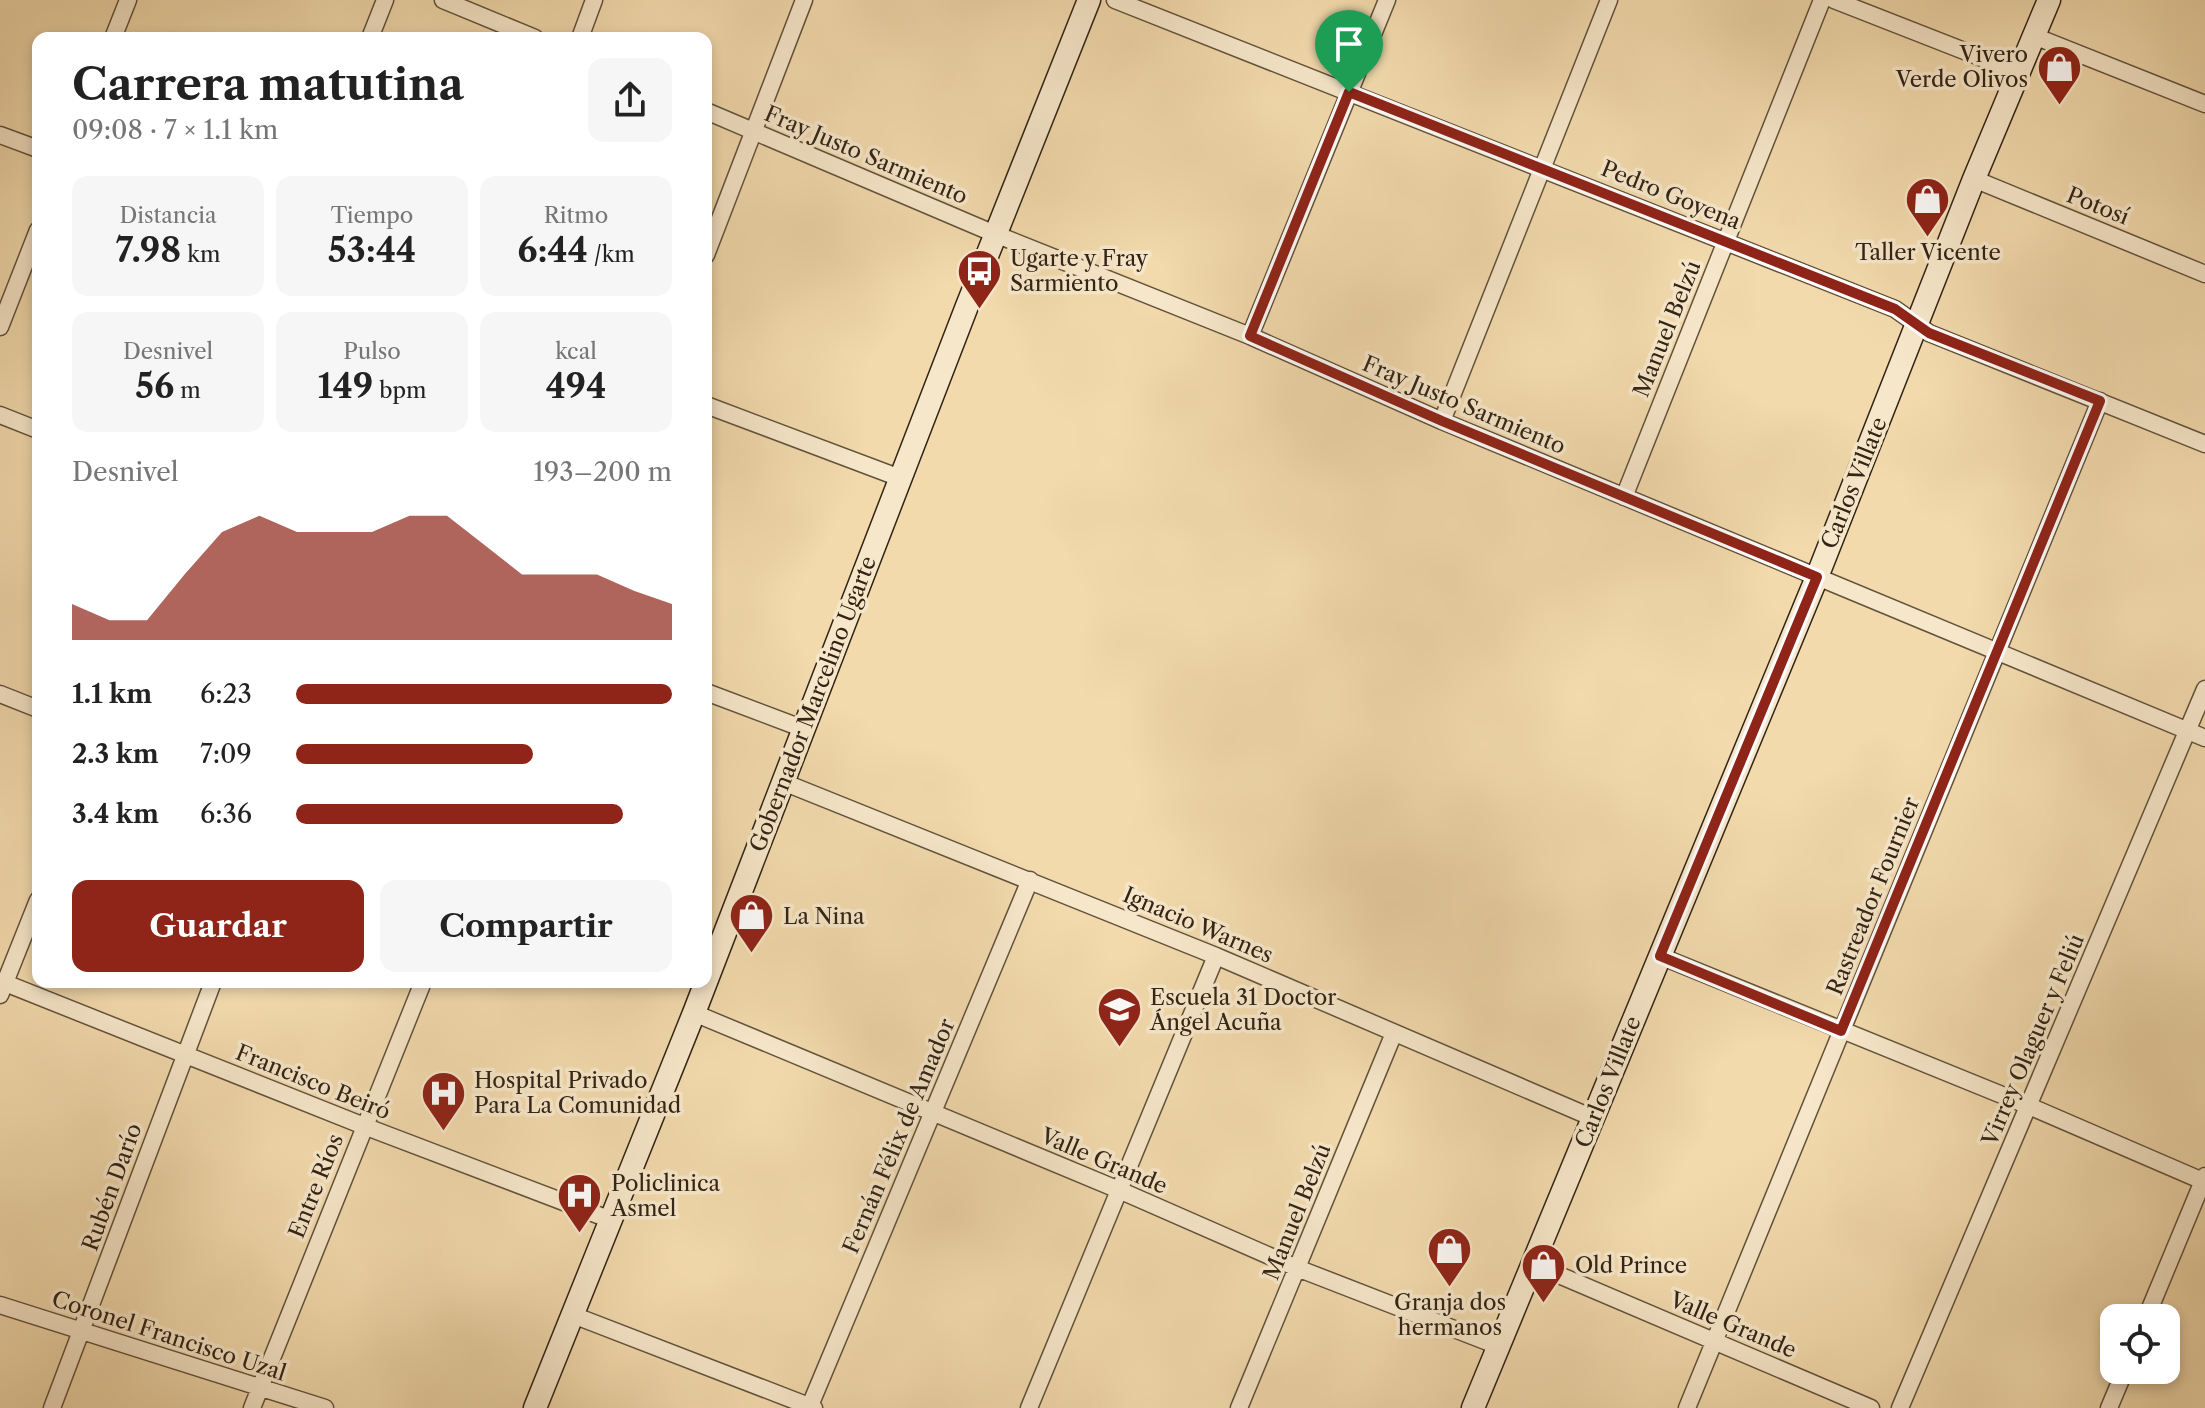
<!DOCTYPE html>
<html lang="es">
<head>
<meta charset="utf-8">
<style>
	body { margin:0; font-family:"Libre Caslon Text",serif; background:#f6f6f6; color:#222; height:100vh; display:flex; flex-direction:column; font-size:30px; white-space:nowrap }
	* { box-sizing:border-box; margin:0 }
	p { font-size:26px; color:#767676 }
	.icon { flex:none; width:44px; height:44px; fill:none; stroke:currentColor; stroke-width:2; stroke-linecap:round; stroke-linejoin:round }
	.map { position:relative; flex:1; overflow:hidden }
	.drawer { position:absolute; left:32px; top:32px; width:680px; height:956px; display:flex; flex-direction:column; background:#fff; border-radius:16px; box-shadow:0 4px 12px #0003 }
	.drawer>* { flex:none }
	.controls { position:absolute; left:2100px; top:1304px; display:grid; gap:16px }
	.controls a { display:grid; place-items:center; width:80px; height:80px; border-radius:16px; background:#fff; box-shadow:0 4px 12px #0003; font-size:40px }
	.pin { position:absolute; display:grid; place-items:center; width:68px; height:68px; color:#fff; margin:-82px -34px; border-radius:50% 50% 50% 0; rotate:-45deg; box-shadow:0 0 8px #0007 }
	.pin .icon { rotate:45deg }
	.round { display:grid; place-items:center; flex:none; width:84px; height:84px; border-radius:16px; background:#f6f6f6 }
	.head { display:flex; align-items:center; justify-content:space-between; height:136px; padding:0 40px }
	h1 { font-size:44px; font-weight:700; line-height:60px }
	.figures { display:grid; grid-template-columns:repeat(3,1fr); gap:12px; height:136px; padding:8px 40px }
	.figures div { display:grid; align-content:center; border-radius:16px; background:#f6f6f6; text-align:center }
	.figures b { font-size:34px; font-weight:700 }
	.figures small { font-size:22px; font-weight:400 }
	.figures p { font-size:22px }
	.chart { height:224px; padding:16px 40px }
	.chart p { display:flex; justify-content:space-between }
	.chart svg { width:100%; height:144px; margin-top:8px; fill:#8f2418; opacity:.7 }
	.button { display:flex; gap:16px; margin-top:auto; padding:16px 40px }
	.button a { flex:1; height:92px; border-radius:16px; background:#8f2418; color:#fff; font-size:32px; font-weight:700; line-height:92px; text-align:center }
	.button a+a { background:#f6f6f6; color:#222 }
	ul { padding:0 40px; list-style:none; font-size:26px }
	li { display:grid; grid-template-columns:128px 96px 1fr; align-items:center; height:60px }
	li i { height:20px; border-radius:10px; background:#8f2418 }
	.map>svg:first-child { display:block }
</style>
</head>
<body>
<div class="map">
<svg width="2205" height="1408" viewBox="0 0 2205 1408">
	<rect width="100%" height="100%" fill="#f2daad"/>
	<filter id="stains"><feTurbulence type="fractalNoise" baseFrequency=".0025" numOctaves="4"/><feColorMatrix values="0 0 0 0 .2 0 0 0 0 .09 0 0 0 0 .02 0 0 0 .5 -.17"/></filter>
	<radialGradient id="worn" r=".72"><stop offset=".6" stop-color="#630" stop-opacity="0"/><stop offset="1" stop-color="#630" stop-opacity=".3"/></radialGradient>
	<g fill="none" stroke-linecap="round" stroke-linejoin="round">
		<defs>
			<path id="street" d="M443,0L535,38
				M1115,0L1895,309L1929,333L2205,444
				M1834,0L2018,72
				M2034,36L2205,104
				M113,38L128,0
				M370,38L385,0
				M580,38L594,0
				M706,111L995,234L1250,336L1442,421L2205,738
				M0,135L38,149
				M1974,179L2205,274
				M706,255L804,0
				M0,327L38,230
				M1250,336L1387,0
				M706,405L900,478
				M0,415L38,430
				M1442,421L1609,0
				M1624,497L1822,0
				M706,692L804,729
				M0,694L38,709
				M783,782L1216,956L1593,1118
				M1660,956L2029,1106L2205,1182
				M0,981L364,1126L611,1220
				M0,995L38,900
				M694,1013L1119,1190L1297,1268L1498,1346
				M1533,1264L1871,1408
				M0,1305L325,1408
				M573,1315L814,1408
				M2146,1318L2205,1176
				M52,1408L213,982
				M252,1408L423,982
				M809,1408L1030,880
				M1029,1408L1216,956
				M1239,1408L1394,1033
				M1687,1408L2100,401
				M1900,1408L2205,689
				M2109,1408L2125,1370"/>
			<path id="secondary" d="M535,1408L694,1013L967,306L1089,0
				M1473,1408L1817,577L1974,179L2049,0"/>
		</defs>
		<use href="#street" stroke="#61523c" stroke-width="19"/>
		<use href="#secondary" stroke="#312416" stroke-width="25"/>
		<use href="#street" stroke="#f7e7ca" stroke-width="16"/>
		<use href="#secondary" stroke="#f7e7ca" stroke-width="22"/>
	</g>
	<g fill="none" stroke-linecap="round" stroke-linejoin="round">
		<defs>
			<path id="route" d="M1349,92L1895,309L1929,333L2100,401L1841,1031L1660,956L1817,577L1442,421L1250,336Z"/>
		</defs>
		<use href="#route" stroke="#fff" stroke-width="16"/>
		<use href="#route" stroke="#8f2418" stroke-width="10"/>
	</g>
	<defs>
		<symbol id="shop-pin" viewBox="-11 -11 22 30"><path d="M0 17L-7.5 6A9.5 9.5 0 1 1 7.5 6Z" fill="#8f2418" stroke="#f7e7ca"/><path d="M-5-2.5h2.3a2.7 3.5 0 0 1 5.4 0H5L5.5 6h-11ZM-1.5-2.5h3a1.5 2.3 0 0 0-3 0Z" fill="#fff"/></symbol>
		<symbol id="bus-pin" viewBox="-11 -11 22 30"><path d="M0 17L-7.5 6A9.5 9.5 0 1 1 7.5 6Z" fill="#8f2418" stroke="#f7e7ca"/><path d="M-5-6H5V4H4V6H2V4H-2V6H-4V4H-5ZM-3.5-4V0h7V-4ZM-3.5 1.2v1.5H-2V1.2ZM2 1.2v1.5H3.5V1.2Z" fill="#fff"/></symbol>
		<symbol id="school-pin" viewBox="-11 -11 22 30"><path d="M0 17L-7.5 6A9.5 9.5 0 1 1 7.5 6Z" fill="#8f2418" stroke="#f7e7ca"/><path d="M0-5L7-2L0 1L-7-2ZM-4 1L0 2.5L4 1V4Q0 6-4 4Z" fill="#fff"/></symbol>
		<symbol id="hospital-pin" viewBox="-11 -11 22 30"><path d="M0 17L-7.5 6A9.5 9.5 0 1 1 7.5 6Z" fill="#8f2418" stroke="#f7e7ca"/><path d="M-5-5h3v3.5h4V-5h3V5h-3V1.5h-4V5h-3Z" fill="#fff"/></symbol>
	</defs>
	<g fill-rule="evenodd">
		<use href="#shop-pin" x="2034" y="42" width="51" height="69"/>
		<use href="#shop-pin" x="1902" y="174" width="51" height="69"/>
		<use href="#bus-pin" x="954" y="246" width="51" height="69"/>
		<use href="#shop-pin" x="726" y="890" width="51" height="69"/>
		<use href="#school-pin" x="1094" y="984" width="51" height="69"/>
		<use href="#hospital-pin" x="418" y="1068" width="51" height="69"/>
		<use href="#hospital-pin" x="554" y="1170" width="51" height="69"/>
		<use href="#shop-pin" x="1424" y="1224" width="51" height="69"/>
		<use href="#shop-pin" x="1518" y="1240" width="51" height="69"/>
	</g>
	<g text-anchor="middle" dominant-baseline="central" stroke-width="7" stroke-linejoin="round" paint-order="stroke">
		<g font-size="22" fill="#312416" stroke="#f7e7ca" text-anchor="start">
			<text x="2028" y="54" text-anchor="end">Vivero<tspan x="2028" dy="25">Verde Olivos</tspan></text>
			<text x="1928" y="252" text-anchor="middle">Taller Vicente</text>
			<text x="1010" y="258">Ugarte y Fray<tspan x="1010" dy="25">Sarmiento</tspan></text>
			<text x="783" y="916">La Nina</text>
			<text x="1150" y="997">Escuela 31 Doctor<tspan x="1150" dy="25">Ángel Acuña</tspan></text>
			<text x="474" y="1080">Hospital Privado<tspan x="474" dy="25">Para La Comunidad</tspan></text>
			<text x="611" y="1183">Policlinica<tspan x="611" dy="25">Asmel</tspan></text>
			<text x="1575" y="1265">Old Prince</text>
			<text x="1450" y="1302" text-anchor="middle">Granja dos<tspan x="1450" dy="25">hermanos</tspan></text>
		</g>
		<g font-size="22" fill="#312416" stroke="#f7e7ca">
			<text transform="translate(866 155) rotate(23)">Fray Justo Sarmiento</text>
			<text transform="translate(1671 195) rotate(22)">Pedro Goyena</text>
			<text transform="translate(2098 206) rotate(22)">Potosí</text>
			<text transform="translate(1667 329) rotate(-68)">Manuel Belzú</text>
			<text transform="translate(1464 405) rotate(23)">Fray Justo Sarmiento</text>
			<text transform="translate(1854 483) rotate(-68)">Carlos Villate</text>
			<text transform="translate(813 704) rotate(-69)">Gobernador Marcelino Ugarte</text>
			<text transform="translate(1873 896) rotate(-68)">Rastreador Fournier</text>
			<text transform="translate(1198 925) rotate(23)">Ignacio Warnes</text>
			<text transform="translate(2033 1040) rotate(-67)">Virrey Olaguer y Feliú</text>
			<text transform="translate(313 1082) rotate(22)">Francisco Beiró</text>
			<text transform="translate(1608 1082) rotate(-68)">Carlos Villate</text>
			<text transform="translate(899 1136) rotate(-67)">Fernán Félix de Amador</text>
			<text transform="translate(1104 1161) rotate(23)">Valle Grande</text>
			<text transform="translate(316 1186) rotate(-68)">Entre Ríos</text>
			<text transform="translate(112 1187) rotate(-70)">Rubén Darío</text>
			<text transform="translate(1297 1212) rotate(-68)">Manuel Belzú</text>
			<text transform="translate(1733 1325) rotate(23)">Valle Grande</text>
			<text transform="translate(169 1336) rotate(18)">Coronel Francisco Uzal</text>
		</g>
	</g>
	<rect width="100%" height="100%" filter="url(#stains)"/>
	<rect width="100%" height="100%" fill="url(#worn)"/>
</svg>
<div class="controls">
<a><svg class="icon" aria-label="locate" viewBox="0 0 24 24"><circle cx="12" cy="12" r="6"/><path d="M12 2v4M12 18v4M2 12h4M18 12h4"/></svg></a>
</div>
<div class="pin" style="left:1349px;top:92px;background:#1e9e55"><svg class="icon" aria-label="arrive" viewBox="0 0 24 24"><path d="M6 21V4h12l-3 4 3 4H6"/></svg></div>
<section class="drawer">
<div class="head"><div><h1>Carrera matutina</h1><p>09:08 · 7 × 1.1 km</p></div><a class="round"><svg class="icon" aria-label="share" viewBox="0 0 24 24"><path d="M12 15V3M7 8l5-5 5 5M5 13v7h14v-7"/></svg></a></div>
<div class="figures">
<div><p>Distancia</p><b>7.98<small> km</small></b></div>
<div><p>Tiempo</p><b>53:44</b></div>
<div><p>Ritmo</p><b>6:44<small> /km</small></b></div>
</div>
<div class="figures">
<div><p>Desnivel</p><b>56<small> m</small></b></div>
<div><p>Pulso</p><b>149<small> bpm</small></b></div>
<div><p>kcal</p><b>494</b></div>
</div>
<div class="chart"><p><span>Desnivel</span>193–200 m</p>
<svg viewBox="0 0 160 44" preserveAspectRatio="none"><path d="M0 44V33L10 38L20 38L30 24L40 11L50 6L60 11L70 11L80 11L90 6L100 6L110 15L120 24L130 24L140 24L150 29L160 33V44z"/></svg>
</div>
<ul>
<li><b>1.1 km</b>6:23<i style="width:100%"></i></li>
<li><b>2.3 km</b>7:09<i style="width:63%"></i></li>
<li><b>3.4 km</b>6:36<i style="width:87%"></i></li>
</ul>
<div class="button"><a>Guardar</a><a>Compartir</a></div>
</section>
</div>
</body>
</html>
